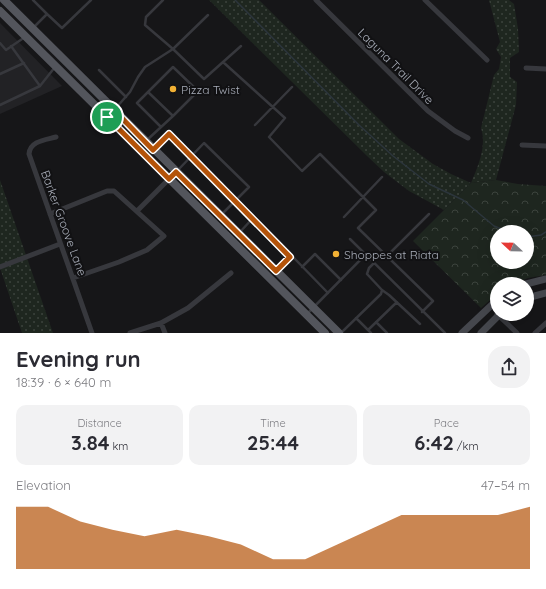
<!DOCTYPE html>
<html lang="en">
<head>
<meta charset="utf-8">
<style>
	body { margin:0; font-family:Quicksand,sans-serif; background:#f2f2f3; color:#2b2b33; height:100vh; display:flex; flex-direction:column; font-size:15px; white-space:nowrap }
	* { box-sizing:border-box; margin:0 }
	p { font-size:13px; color:#7c7c81 }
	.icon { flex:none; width:22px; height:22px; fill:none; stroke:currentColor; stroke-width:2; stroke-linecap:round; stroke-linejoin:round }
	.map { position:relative; height:333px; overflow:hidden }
	.side { display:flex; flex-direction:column; background:#fff; flex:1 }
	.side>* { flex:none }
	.needle { width:26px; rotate:292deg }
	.tools { position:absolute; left:490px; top:225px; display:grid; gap:8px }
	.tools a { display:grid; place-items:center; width:44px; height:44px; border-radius:50%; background:#fff; box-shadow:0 4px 16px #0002; font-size:20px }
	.pin { position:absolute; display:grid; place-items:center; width:34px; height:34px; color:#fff; margin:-17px; border:2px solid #fff; border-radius:50%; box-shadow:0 1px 4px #0007 }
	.round { display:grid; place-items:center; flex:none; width:42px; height:42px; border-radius:16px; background:#f2f2f3 }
	.overview { display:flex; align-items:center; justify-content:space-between; height:68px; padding:0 16px }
	h1 { font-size:22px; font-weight:700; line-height:30px }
	.figures { display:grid; grid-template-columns:repeat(3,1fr); gap:6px; height:68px; padding:4px 16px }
	.figures div { display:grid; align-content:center; border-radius:10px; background:#f2f2f3; text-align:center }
	.figures b { font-size:20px; font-weight:700 }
	.figures small { font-size:11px; font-weight:400 }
	.figures p { font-size:11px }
	.chart { height:112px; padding:8px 16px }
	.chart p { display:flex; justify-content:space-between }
	.chart svg { width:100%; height:72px; margin-top:4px; fill:#b45309; opacity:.7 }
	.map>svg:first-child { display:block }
</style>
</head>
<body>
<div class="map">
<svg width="546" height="333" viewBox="0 0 546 333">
	<defs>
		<pattern id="grass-dots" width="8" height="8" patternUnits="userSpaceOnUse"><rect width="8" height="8" fill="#1e261f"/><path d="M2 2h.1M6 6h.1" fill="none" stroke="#3c433d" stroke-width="1.8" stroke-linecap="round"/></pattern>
		<pattern id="forest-crowns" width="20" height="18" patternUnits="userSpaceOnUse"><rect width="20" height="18" fill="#1e261f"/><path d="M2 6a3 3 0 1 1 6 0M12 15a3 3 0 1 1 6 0" fill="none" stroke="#3c433d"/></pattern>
	</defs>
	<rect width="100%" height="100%" fill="#161618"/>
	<path fill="#222225" d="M0,23L62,86L0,114Z"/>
	<path fill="url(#grass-dots)" d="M209,0H259L399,139L433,164L451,174L471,183C478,166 487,147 481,128L494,75L499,69L501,57L496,49L500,42L489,0H509L514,4L518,29L519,52L510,58V77L517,82L516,105L496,180L471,183L444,210L409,191L384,172L366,155Z
		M0,180L53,333H22L0,268Z"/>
	<path fill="url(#forest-crowns)" fill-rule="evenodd" d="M496,180L518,184L546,186V275L528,278L514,284H497V294L481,308L413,241L471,183ZM497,232H527V262H497Z"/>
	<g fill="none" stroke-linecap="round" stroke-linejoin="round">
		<path stroke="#2c353c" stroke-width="1.5" d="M235,0L359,125L393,156L429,184L463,200L494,226L509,232
			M527,237L541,235L546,232"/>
		<path stroke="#37383d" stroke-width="2.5" d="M33,0L47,14L34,27
			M163,0L146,17L145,25L173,49L208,15
			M47,14L62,28L91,0
			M0,43L6,50L25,37
			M11,46L40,86L55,67
			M223,62L241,46
			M99,70L126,97
			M0,74L24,63
			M148,92L173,67L198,91L173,116
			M0,105L40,86
			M115,109L130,92L138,77L145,67L173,49L204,79L223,62L285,118L269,137L302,171L320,154L376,210L358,228L433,301L422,312
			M255,125L292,87
			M147,140L173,116L148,92L137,103L161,127
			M155,148L169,134L290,257L277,270
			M178,170L204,143L249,187L222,214
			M344,217L382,177
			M240,232L253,218
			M350,239L445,333
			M387,256L429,214
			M290,257L294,258L328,293
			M302,267L315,254L341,280
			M382,290L389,295L420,324
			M307,314L366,254
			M356,318L371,333
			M376,322L387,333
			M368,330L397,302
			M341,333L381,294L382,290L367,274L369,268L374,263"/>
		<path stroke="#37383d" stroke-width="5" d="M316,0L428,111L455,131L468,138
			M425,0L487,60
			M526,68L546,69
			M56,137C45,140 30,141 29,154L92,333
			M522,145L546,146
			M137,211L176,172
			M50,214L107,191H114L164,236L147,250L119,262L73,278
			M0,267L60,244
			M497,314L517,333
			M161,323L165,333
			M130,333L161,323L188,308L231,273
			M535,333L546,323"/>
		<path stroke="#45474d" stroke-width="7" d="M526,284L546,279
			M527,298L546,293
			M462,333L497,300
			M481,333L500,314"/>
		<path stroke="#53555c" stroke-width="8" d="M4,0L339,333
			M0,11L325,333"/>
	</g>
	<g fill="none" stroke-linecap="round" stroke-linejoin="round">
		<defs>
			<path id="route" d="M114,110L153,150L169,134L290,257L276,271L176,172L169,179L107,117Z"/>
		</defs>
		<use href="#route" stroke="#fff" stroke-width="8"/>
		<use href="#route" stroke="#b45309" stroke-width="5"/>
	</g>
	<g fill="#f2b134" stroke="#111113" stroke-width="1.5">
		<circle cx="173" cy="89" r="4"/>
		<circle cx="336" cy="254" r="4"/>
	</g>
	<g text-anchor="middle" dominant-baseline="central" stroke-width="4" stroke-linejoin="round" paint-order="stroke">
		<g font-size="12" fill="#a8adb8" stroke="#111113">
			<text transform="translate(396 66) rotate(45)">Laguna Trail Drive</text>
			<text transform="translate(64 223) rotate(70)">Barker Groove Lane</text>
		</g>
		<g font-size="12" fill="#a8adb8" stroke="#111113" text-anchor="start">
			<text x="181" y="89">Pizza Twist</text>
			<text x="344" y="254">Shoppes at Riata</text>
		</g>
	</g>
</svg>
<div class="tools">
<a><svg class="needle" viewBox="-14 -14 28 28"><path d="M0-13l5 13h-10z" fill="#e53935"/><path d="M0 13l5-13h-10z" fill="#7c7c81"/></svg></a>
<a><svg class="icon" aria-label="layers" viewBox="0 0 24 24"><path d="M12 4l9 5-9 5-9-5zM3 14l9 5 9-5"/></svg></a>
</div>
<div class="pin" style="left:107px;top:117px;background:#1e9e55"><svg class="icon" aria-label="arrive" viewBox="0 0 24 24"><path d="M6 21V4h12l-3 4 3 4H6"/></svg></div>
</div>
<section class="side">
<div class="overview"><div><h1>Evening run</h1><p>18:39 · 6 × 640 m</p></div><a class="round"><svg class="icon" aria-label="share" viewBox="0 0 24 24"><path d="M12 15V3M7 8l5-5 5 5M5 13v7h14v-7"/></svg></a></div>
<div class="figures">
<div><p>Distance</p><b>3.84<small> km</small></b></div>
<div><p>Time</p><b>25:44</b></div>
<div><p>Pace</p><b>6:42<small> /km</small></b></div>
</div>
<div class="chart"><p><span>Elevation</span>47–54 m</p>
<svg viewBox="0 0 160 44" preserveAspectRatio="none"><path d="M0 44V6L10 6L20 15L30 20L40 24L50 20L60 24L70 29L80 38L90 38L100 29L110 20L120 11L130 11L140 11L150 11L160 6V44z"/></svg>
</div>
</section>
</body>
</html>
